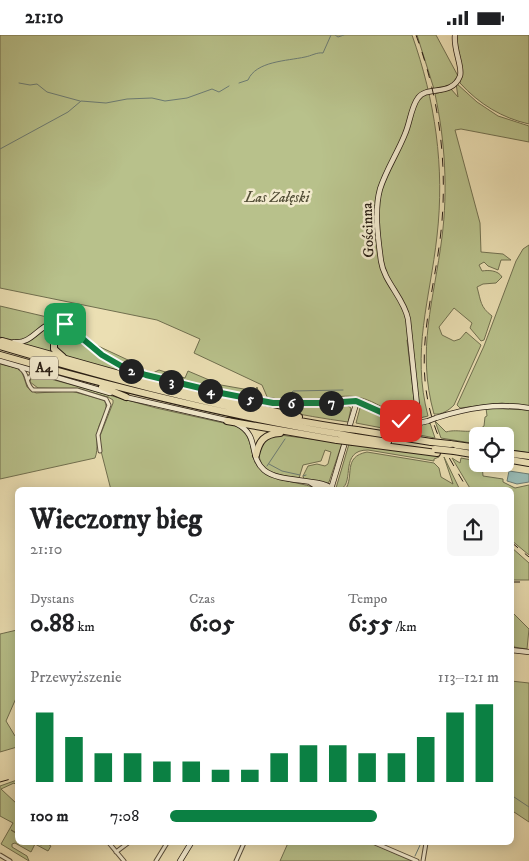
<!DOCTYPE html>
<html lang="pl">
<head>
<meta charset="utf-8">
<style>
	body { margin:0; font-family:"IM FELL DW Pica",serif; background:#f6f6f6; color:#202124; height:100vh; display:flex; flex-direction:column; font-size:19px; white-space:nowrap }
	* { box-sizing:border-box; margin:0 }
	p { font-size:16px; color:#757577 }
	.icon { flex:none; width:28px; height:28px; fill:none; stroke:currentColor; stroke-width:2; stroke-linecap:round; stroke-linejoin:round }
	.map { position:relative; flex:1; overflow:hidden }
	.drawer { position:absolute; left:15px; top:452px; width:499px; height:358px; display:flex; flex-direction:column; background:#fff; border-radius:8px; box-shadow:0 2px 12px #0003 }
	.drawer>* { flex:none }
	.controls { position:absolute; left:469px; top:392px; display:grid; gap:10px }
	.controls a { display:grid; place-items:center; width:45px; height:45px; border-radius:8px; background:#fff; box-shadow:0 2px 12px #0003; font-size:25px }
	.pin { position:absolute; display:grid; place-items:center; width:42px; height:42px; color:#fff; margin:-21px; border-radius:10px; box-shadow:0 2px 8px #0006 }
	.km { position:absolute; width:25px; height:25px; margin:-12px; border-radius:50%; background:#222; color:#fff; font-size:14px; line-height:25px; text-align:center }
	.round { display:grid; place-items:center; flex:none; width:52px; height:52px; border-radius:8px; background:#f6f6f6 }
	.head { display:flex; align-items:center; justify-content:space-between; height:85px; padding:0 15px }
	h1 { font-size:28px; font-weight:700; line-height:38px }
	.metrics { display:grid; grid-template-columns:repeat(3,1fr); gap:8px; height:85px; padding:5px 15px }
	.metrics div { display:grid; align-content:center }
	.metrics b { font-size:25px; font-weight:700 }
	.metrics small { font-size:14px; font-weight:400 }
	.metrics p { font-size:14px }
	.chart { height:140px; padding:10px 15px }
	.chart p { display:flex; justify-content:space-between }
	.chart svg { width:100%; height:90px; margin-top:5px; stroke:#0b8043; stroke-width:6 }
	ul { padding:0 15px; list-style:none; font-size:16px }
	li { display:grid; grid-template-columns:80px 60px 1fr; align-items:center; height:38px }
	li i { height:12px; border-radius:6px; background:#0b8043 }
	.status { display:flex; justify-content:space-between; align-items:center; height:35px; padding:0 25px; background:#fff; direction:ltr }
	.status svg { height:14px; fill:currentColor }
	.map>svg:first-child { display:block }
</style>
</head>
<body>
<div class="status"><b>21:10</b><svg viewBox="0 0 49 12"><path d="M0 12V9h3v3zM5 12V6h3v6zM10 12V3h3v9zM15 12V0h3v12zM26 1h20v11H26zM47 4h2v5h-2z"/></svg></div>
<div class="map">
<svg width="529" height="826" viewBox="0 0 529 826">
	<rect width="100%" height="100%" fill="#ebdfb3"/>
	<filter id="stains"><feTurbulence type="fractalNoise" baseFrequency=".004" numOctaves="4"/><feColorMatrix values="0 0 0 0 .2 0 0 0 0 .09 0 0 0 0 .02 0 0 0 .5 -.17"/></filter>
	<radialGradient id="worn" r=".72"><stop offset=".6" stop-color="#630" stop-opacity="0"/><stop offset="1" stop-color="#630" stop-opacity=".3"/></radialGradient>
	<path fill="#b8c18b" stroke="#706f4f" d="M0,0H412C435,65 445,132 437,201C430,265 411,316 428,381L420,383L411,302L407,305L416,381L414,385C394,383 377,365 357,362C347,360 336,362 326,363C306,364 288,366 268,364L262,350L194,318L200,304L157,285L0,253Z
		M417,0H436L458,41L452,50L434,54Z
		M456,0H529V89C502,83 479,69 460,48L462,38L456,15Z
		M456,48L477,67L498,81L529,91V107L461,94L455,95L480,188L481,217L503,219L511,225H501L498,235L488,231L484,227L479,230L482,236C488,235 498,235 502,242L496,248L483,249L477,252C481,266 480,272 492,281L484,305L481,306L470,293L472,288L454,273L439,292L442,300L454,306L460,304L466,297L481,310L454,370C449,375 442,380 434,379C416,314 434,266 442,202C448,155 445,105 435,59L451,54L458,62Z
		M529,210V372L502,368L460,373L457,370L484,311L516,226L523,214Z
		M0,271L47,282L56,281L67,283L97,314L98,311L128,325L129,330L126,332L99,316L61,286C43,285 39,300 25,304C17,307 8,304 0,302Z
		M52,289L62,290L70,294L51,305V314L54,318L22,309C34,305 42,295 52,289Z
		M61,298L75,301L96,318L114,330L218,360L282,370L345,369L351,373L348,387C254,374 161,348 69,323L58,318L55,305Z
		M0,329C22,335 20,330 27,352L36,358L71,356L104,365C110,374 102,382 99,391C95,402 99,413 95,423L0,444Z
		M133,332L153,338L159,335L185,343L188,336L221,350L255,356L257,352L260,361L258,363L134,334Z
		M36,340L156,373L237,391C257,405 247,422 261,435C274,447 304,447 321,455H111L101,416L100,401L113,368V365L108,362L77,354L38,353L30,347L31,343Z
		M368,372L409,390L412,395H418L423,389L430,388L435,403L356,388L360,373Z
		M486,373L529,375V418L505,414V401H478L477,409L441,403L435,386L446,397C459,393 472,401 484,391L485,382L487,381Z
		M280,400L342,408L329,447L326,449L304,444L303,441L308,431L317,429L325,431L328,429L331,417L325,415L321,426L303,430L299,443C290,442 276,440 268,435C256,428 256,409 269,402C272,401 277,401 280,400Z
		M349,409L438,420L439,422L434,424V426L368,415C339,415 355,447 341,454L336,453Z
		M367,417L434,428L439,433L441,442L453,449L444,422L460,455H345C355,441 342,422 367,417Z
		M452,423L460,428L461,423L477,426L478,429H482L483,441L503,444V447L515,453L529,450V520L511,505V455H471Z
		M511,512L529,528V545H511Z
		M511,576L529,594L527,614L514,612L511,599Z
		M17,595V661L6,686L15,701H17V712L0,717V599Z
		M511,646L529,648V787L511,775Z
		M17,745V751L14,748L1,754L17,769V798L11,795L17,799L18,808H37L41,810L46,808L51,811L48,816L35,809L31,817L15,808L12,809V812L27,821L29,826L1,809L13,788L0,781V751Z
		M288,808H371L413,826H280Z"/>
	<path fill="#99bbb4" stroke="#6c7c74" d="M509,436L529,439V447L517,449L507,446Z"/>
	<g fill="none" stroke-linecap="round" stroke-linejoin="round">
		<path stroke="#6c7c74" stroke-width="1" d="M335,0L338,2L344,0
			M19,48L30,50L37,49L47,57L80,66
			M239,48L248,45C256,26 287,26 305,22C311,21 317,17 323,18L331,0
			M0,114L68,77L81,66L106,68L127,64L152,63L165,66L187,63L212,54L219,57L229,51
			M291,365L290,359L293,356L343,355
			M290,374L291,372
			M269,429L282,436L300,440
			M267,431L285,404
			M303,441L306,440
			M511,760L529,772
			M415,821L421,808"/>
		<defs>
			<path id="street" d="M21,334C29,339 25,349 33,355H77L106,364L109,370L98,400L100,416
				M28,344L32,339H39
				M109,808L124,826
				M375,808L417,826
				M116,817L128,808
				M0,820L10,826
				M156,826L167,808
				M236,826L244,808
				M423,826L426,808"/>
			<path id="secondary" d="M14,307C34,310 41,284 61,288C73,290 81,304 90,311C99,318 108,325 118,330C139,340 162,345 184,350C229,361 268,368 315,368C328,368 343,370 357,366
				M0,326L110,358
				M125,362L230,386
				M337,365C370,362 395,396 428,386
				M436,383C467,373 496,368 529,373
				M237,389C260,400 248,421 264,435C279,448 317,443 331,453
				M419,389L408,284C404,263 384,247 381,226C378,203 374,176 380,154C386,135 398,117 405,99C410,88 411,72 418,63C427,50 452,62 460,41C463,32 453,14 455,0
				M348,396L357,366
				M311,448L317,452L330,454
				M331,454L346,404
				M511,615L529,617
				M180,826L191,808"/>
			<path id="highway" d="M2,306L158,350L299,382
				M0,311C112,344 225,375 341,393
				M0,320C112,352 224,380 339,399
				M63,322L54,314V303L63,296L76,298
				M102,352L126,362
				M227,386L337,405
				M357,395L431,407
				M355,402L388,407
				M353,407L437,418
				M450,409L478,413
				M454,416L478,420
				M505,418L529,421
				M256,420C259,406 264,399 280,398
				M505,424L529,428"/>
		</defs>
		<use href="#street" stroke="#594e3b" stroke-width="5"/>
		<use href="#secondary" stroke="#281d13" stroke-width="6"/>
		<use href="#highway" stroke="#281d13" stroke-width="8"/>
		<use href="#street" stroke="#f2eace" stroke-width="3"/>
		<use href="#secondary" stroke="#f2eace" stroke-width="4.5"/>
		<use href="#highway" stroke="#ebdfb3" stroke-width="6"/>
		<path stroke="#281d13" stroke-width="1" stroke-dasharray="9 9" stroke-linecap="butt" d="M416,0C438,59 447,122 442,186C436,259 409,321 436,395C444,416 457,436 468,455
			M511,507L529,522
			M511,547H529
			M0,747L18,742"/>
		<defs>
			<path id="secondary-bridge" d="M428,386L436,383"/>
			<path id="highway-bridge" d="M341,393L357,395
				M339,399L355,402
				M337,405L353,407
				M431,407L450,409
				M435,414L454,416"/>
		</defs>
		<use href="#secondary-bridge" stroke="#281d13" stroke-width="6" stroke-linecap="butt"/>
		<use href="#highway-bridge" stroke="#281d13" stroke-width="8" stroke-linecap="butt"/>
		<use href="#secondary-bridge" stroke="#f2eace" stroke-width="4.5"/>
		<use href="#highway-bridge" stroke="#ebdfb3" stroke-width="6"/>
	</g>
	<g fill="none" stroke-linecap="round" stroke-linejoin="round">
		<defs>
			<path id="route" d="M65,289L102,320L123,332L146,340L221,358L273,368H328L356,366L401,386"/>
		</defs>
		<use href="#route" stroke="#fff" stroke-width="10"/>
		<use href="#route" stroke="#0b8043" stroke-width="6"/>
	</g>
	<g text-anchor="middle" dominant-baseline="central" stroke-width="5" stroke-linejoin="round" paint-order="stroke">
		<rect fill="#f2eace" stroke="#655a4b" stroke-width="1" x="30" y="321.5" width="28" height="23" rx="4"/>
		<g font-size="14" font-weight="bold" fill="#281d13">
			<text x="44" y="333">A4</text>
		</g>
		<g font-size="15" font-style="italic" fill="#534e37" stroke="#f2eace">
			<text x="277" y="162">Las Załęski</text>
		</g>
		<g font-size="15" fill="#281d13" stroke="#f2eace">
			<text transform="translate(368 195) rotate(-92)">Gościnna</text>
		</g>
	</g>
	<rect width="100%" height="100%" filter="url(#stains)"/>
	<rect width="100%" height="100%" fill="url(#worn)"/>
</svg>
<div class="controls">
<a><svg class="icon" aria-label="locate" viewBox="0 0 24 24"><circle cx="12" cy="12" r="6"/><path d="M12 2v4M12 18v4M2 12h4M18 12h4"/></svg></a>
</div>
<div class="pin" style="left:65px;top:289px;background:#1e9e55"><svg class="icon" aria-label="arrive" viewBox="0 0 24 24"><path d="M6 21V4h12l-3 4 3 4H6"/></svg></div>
<div class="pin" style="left:401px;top:386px;background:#d93025"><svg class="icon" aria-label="check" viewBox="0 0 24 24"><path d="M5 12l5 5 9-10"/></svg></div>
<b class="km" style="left:131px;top:336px">2</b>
<b class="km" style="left:171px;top:347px">3</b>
<b class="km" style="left:210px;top:356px">4</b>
<b class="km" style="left:250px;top:364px">5</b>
<b class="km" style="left:291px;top:369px">6</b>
<b class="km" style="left:331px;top:368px">7</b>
<section class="drawer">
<div class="head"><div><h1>Wieczorny bieg</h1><p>21:10</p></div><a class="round"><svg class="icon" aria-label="share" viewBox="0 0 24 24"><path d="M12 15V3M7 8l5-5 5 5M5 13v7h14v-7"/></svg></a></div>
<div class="metrics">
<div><p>Dystans</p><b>0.88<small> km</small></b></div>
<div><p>Czas</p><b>6:05</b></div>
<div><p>Tempo</p><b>6:55<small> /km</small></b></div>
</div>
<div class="chart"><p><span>Przewyższenie</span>113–121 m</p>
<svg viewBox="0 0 160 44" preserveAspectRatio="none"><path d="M5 44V10M15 44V22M25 44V30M35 44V30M45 44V34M55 44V34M65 44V38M75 44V38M85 44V30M95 44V26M105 44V26M115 44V30M125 44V30M135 44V22M145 44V10M155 44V6"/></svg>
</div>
<ul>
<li><b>100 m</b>7:08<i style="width:63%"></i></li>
</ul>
</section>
</div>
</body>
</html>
